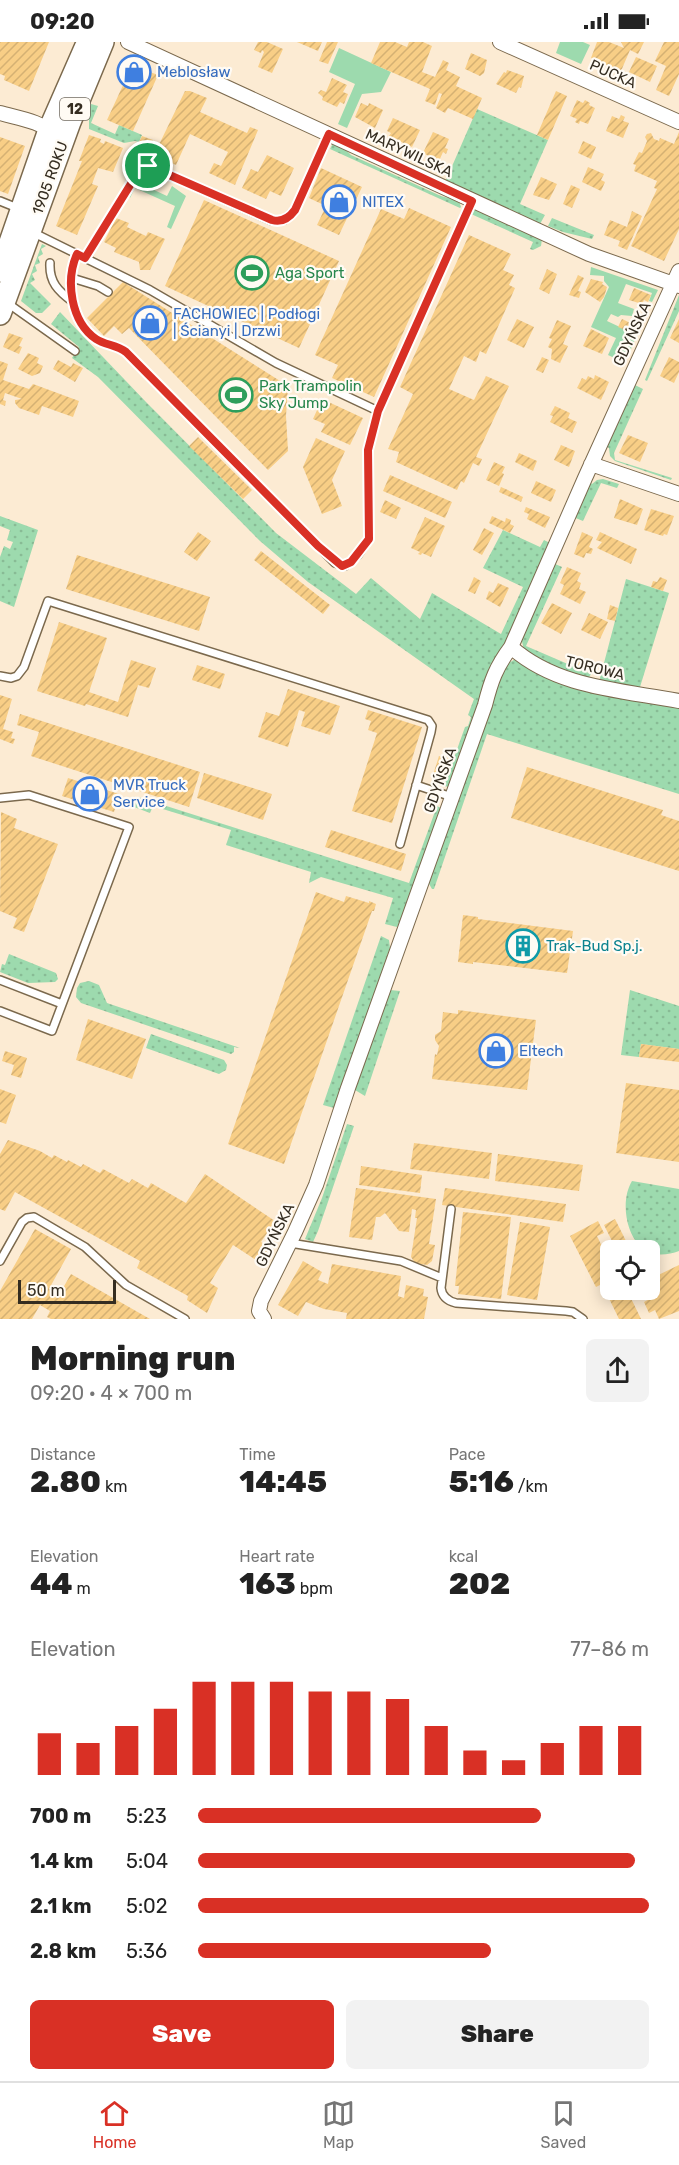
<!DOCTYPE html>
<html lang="en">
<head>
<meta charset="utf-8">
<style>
	body { margin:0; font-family:Rubik,sans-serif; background:#f2f2f2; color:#222; height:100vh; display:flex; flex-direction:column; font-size:22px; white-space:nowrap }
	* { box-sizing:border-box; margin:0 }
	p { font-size:20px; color:#767676 }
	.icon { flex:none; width:33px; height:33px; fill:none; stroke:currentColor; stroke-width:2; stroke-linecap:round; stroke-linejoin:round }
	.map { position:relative; height:1277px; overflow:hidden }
	.panel { display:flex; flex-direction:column; background:#fff; flex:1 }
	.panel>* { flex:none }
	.controls { position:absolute; left:600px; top:1198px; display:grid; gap:12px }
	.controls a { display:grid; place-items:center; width:60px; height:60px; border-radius:9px; background:#fff; box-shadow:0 3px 15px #0003; font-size:30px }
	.scale { position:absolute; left:18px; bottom:15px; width:98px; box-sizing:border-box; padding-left:6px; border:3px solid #352d21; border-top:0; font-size:16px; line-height:21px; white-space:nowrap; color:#352d21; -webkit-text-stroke:4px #fffbf4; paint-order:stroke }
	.pin { position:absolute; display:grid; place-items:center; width:51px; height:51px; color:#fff; margin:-26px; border:3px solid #fff; border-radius:50%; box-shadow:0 2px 6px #0007 }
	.round { display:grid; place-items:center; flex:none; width:63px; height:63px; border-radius:9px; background:#f2f2f2 }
	.headline { display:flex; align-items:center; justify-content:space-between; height:102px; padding:0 30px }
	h1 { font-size:33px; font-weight:800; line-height:45px }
	.metrics { display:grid; grid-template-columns:repeat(3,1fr); gap:9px; height:102px; padding:6px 30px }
	.metrics div { display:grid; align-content:center }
	.metrics b { font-size:30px; font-weight:800 }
	.metrics small { font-size:16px; font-weight:400 }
	.metrics p { font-size:16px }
	.chart { height:168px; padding:12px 30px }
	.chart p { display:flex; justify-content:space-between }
	.chart svg { width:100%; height:108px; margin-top:6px; stroke:#d93025; stroke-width:6 }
	.button { display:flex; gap:12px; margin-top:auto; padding:12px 30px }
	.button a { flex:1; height:69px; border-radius:9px; background:#d93025; color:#fff; font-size:24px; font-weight:800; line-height:69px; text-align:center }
	.button a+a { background:#f2f2f2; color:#222 }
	ul { padding:0 30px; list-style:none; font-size:20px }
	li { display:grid; grid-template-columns:96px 72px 1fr; align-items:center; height:45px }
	li i { height:15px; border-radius:8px; background:#d93025 }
	.status { display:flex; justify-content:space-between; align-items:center; height:42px; padding:0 30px; background:#fff; direction:ltr }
	.status svg { height:16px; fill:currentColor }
	.dock { display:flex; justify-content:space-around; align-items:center; height:84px; border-top:2px solid #e0e0e0; background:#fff; font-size:16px; color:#767676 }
	.dock a { display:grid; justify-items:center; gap:3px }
	.dock .selected { color:#d93025 }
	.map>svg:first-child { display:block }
</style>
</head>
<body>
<div class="status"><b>09:20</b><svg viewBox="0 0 49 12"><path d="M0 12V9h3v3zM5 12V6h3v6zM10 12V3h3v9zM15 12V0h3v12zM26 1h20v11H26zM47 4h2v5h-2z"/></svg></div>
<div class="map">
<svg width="679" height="1277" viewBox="0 0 679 1277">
	<defs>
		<pattern id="grass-dots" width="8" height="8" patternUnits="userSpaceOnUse" patternTransform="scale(1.5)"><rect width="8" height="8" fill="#9ddaae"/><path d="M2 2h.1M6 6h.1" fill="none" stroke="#88bb95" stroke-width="1.8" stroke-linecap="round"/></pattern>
		<pattern id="building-hatch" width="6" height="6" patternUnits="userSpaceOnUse" patternTransform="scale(1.5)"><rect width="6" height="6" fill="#f8ce86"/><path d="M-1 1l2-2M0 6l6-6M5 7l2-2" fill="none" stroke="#d5b173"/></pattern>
	</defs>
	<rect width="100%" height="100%" fill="#fcebd3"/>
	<path fill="url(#grass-dots)" d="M91,62L98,64L91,81L115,92L119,83L142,93L139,100L135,99L124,101L89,87V66Z
		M477,67L548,98L520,162L545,173L540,182L468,150L446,138Z
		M333,101L344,106L351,113L441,154L459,159L461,165L460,166L330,107Z
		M474,165L542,197L541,204L533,208L530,207L533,200L471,172Z
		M552,176L594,193L592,197L563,190L548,184Z
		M42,202L46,204L41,207L43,212L38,215L40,221L35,223L37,229L32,232L35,238L30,241L51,262L42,271H36L21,259Z
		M679,253V269L647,339L645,338Z
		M60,270L146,360L276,491L356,552L371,536L420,577L432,551L501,592L523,545L483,526L503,488L540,505L544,498L550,501L506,599L491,624L449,745L444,744L465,685L468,684L471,675L468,673L474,657L308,540L260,499L98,335L72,316L79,305L51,282Z
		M633,342L643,347L614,411L615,418L672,436L671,438L615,419L610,414L609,406L605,404Z
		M603,437L619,442L617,446L601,441L583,479L573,475L589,439L592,442L597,438Z
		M0,474L38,488L14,565L0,559V515L4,504L10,507L13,500L7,498L10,488L0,484Z
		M553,521L562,525L526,604L591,632L588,637L556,629L524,608L521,595Z
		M626,537L669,551L640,645L654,648L656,647V651L599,640Z
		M517,616L679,664V752L487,692L434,847H432L428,840L484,687L499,635L507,622Z
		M138,755L409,841L437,764L441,766L401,878L397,885L385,882L393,856L321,835L309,841L311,830L226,803L231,788L153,764L150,771L134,765Z
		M381,894L389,898L390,906L334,1066L323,1063Z
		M9,912L56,931L58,937L55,940L28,941L0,930L2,922L5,923Z
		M89,939L99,943L107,961L240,1006L234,1005V1010L231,1012L81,961L76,955L77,946L80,941Z
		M390,948L400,949L365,1054L355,1048Z
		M630,948L679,964V1007L641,1002L639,1015L621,1013Z
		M151,992L224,1018L227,1023L226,1028L219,1032L146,1006Z
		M347,1082L354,1084L318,1189L313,1200L305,1197L322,1156Z
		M632,1139L679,1147V1209C666,1214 649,1215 639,1203C625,1188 621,1157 632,1139Z"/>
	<path fill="#9ddaae" d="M560,0H583L590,3L581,22L556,11Z
		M339,6L391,30L381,50L362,52L347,86L338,82L355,42L329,30Z
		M145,132L141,142L167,154L172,144L186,154L171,187L167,185L175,164L135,146L130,156L128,153L139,135Z
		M591,225L658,248L652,260L649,259L652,251L626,242L618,261L634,267L632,274L621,273L618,275L611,272L607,279L637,293L625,321L608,313L616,296L591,285L609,245L604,239V234L590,233Z"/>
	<path fill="url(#building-hatch)" d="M0,0H49L29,49L4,38L5,34L0,32Z
		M258,0H267L283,7L272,31L258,25L264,10L262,8L261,11L254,8Z
		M297,0H322L318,9Z
		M327,0H338L328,22L319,19Z
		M380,0H395L407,5L409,0H423L432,4L422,30L435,35L443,18L449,21L446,28L460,35L456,44L482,56L473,77L448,66L445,71L436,66L442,52L439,51L435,63L425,59L430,47L371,21Z
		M597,0H609L624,6L621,0H644L638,12L630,8L621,29L591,16Z
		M664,0H679V32L669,54L656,48L666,24L655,19Z
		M471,11L487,18L484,31L480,34L465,27Z
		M636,15L657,24L650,40L629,30Z
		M134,24L158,33L133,89L107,78L130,28Z
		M507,28L524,34L521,46L519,45L516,51L496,42L504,30L506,31Z
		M332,36L347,43L343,50L348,52L344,62L340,60L337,65L322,58L323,55L318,51L321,48L326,50Z
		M185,49H190L207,56L200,70L247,91L250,85L258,88L235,143L209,131L214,121L221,124L228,110L190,92L176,123L154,113Z
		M556,49L567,54L548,98L537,93Z
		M577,58L583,61L585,58L590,61L589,63L595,66L588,82L580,79L579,82L575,80L577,77L570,74Z
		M361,61L368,64L369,61L383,68L375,86L355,75Z
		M621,73L625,75L623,79L629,81L623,96L606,89L612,74L619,77Z
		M393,76L420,88L412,105L389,94L391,91L387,89Z
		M433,90L449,97L445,106L448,107L446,112L443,110L439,119L423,111Z
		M679,90V187L664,219L631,204L657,147L654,146L657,139L634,129L636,123L633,122L639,110L642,111L647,99L645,95L647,92L651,91L654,97L659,99L660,96L674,102Z
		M89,93L101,97L100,100L104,102L105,99L123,106L113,130L98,126L92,142L98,144L77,193L56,184L82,119H79Z
		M142,94L153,98L147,111L136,106Z
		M0,95L25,104L8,152L0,149Z
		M583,99L596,105L591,117L578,111Z
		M267,113L294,126L281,154L270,149L266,157L242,146L251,127L258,130Z
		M588,125L604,132L601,138L605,140L601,149L582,140Z
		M321,126L362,145L339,193L317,183L326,164L309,156Z
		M541,135L557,142L549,158L533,153Z
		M571,143L580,147L572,166L563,162Z
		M204,158L339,219L299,306L165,244Z
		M409,166L451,185L374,355L332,336L338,323L315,313L381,167L404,177Z
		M632,169L642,174L627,208L618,204L620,199L604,193L610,178L627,185Z
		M116,176L129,181L127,185L146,194L148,190L165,197L150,228H140L139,220L114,210L116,206L104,200Z
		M469,193L511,212L503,228L514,233L509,243L515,246L486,312L480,309L476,320L464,314L449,347L474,358L486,334L509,344L476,415L482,417L479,424L473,421L464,441L461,439L457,448L396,420L399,410L388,407L413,352L400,345Z
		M547,227L557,232L549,252L539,247Z
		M578,233L584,236L578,249L581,250L579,256L569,253Z
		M591,237L603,240L602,242L607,245L604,255L600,260L585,250Z
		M123,240L288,344L286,374L288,409L268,428L129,286L122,292L114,284L104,294L87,276Z
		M634,246L651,253L648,260L644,258L642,262L629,258Z
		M517,277L534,285L524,306L507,298Z
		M622,277L641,286L637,293L618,285Z
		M679,277V301L670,296Z
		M557,278L571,284L563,302L568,304L560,321L551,317L552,307L548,305L552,297L549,296Z
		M591,287L609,296L602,312L583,304Z
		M9,291L23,296L19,304L22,305L19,312L3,305Z
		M28,311L39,316L37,321L43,324L40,331L32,334L18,327Z
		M542,315L549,318L543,331L536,328Z
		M669,315L679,320V330L674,341L660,334Z
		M58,318L71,325L73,321L83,326L75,340L53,327Z
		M0,319L8,322L3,338L29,347L33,342L79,359L73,375L42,364L39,373L19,366L15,361V358L22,357L5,351L3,358L6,359L5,364L0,362Z
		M595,333L609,340L601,358L577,346L582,336L586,338L588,334L594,337Z
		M322,357L363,376L350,403L321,390L325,382L313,377Z
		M555,364L570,371L568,376L577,380L572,391L550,380L553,374L550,373Z
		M628,393L648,401L640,420L619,411Z
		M198,395L252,448L243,457L189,404Z
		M316,396L345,409L332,438L342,464L322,472L303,425Z
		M561,403L575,409L569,425L554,418Z
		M519,411L537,419L533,429L515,420Z
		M494,420L505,425L502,431L504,432L499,444L486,438Z
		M390,433L452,460L445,476L383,449Z
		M536,439L556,448L551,460L531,451Z
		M501,445L523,455L521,460L499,450Z
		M620,457L643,467L637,483L614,476Z
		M385,458L401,466L396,477L380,470Z
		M526,465L550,475L545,486L527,477L529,472L524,470Z
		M651,467L674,474L667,493L664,492L663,494L644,488Z
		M492,474L505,480L506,476L511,478L510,482L514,484L510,491L489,481Z
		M425,475L445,484L431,515L422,511L421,513L418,512L420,510L411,506Z
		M484,486L494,491L482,513L473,508Z
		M198,490L211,499L197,519L184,510Z
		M582,490L593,495L589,505L593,507L591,512L586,511L584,516L574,512Z
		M600,490L637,507L631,522L597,506L602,500L596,498Z
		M261,509L330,563L323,572L254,518Z
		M77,513L210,555L199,589L66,547Z
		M567,525L581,531L577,539L581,541L579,547L586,550L580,562L560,552L564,543L560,541Z
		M474,535L481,539L475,552L468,549Z
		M660,535L667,538L663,549L651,545L653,539L657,540Z
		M498,541L509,546L500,565L486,557L489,549L493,551Z
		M552,561L572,571L561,592L541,581Z
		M610,563L618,566L615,579L607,577Z
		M589,571L608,580L600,597L581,588Z
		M59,580L107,596L89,650L118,660L131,618L156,626L149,646L138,643L128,675L86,662L85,664L37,649Z
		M578,617L590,621L587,630L575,626Z
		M197,623L225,632L220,647L192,638Z
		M288,647L340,664L330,693L301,684L305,670L299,668L288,705L258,695L266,670L279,674Z
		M0,653L12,657L3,687L13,690L11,696L15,697L13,702L0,697Z
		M368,668L422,685L392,781L352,769L377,691L368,688L371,679L365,677Z
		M20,672L200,730L189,765L31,714L39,690L17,683Z
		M439,714L451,717L445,736L433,733Z
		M527,725L663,768L661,773L679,779V829L511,776Z
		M204,731L272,752L263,778L197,756Z
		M68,736L119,752L114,770L62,754Z
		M1,770L17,777L14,786L58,802L24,890L13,886L17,876L0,869Z
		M331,788L406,812L401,829L325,805Z
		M316,850L344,860L346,854L369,861V859L376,862L374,869H372L284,1122L228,1102Z
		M463,873L478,875V877L573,889L567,931L473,920V922L458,920Z
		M458,968L536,978L527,1048L432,1037L435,1012L437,1013L439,1004L435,998V993L441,989L443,970L458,972Z
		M88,977L146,997L132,1037L76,1018Z
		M641,1002L679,1007V1020L639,1015Z
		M5,1009L27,1016L21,1036L11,1033L14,1023L2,1019Z
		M626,1041L679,1048V1120L616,1111Z
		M0,1047L16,1053L6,1082L0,1080Z
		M8,1098L40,1109L52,1116L54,1113L67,1120L68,1118L81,1125L83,1122L100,1131L103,1127L129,1141L132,1137L148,1146L151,1141L186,1161L205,1132L275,1179L261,1200L270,1205L259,1220L233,1203L210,1241L218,1246L207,1271L187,1258L188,1254L137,1226L140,1219L15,1150L5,1169L0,1167V1112Z
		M414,1101L492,1111L489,1137L410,1127Z
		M498,1112L583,1123L579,1149L495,1139Z
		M361,1124L422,1133L420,1151L359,1143Z
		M356,1146L436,1157L429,1202L435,1203L432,1219L427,1223L415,1221L411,1215L417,1176H415L416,1168L412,1167L409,1190L399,1189L385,1171L380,1175H376L372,1198L349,1195Z
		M445,1146L566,1162L563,1180L442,1163Z
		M463,1170L511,1175L501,1257L458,1252L459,1244H455Z
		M615,1177L629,1205L620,1209H617L604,1183Z
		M598,1179L604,1191L597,1194L610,1221V1248H627L641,1277H619L602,1242L596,1245L570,1194Z
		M520,1180L550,1185L537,1258L507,1253Z
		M35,1187L71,1207L49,1247L59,1253L71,1232L150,1277H51L47,1275L50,1269L40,1263L32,1277H0V1249Z
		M303,1219L322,1230L318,1238L328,1242L332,1222L401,1234L398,1254L404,1256L406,1243L424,1247L423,1254L428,1255L424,1277H346L347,1271L324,1267L306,1260L298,1274L278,1263Z
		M679,1223V1269L659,1277L655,1268L649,1271L644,1260L653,1255L650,1248V1237Z"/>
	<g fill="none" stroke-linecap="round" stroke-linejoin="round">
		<defs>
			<path id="lane" d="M0,159L20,167
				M32,190L150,248L276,321L378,369
				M77,212C65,239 71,279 96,297C105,303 117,303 126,310L318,504L335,521L345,524L358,513L369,497L368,408L378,369L472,159
				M85,216L137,132L148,124L272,179L284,178L295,168L329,91
				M50,221C49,240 58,249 73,260
				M72,236L98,244L108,250
				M6,260L75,309
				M0,634L11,636L17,634L24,625L48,559L428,678L432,684L431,690L400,802
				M416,743L452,755
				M0,756L29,753L129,785L52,989L0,969
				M0,938L62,962
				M451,1167L441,1246C442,1255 448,1259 456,1261L566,1269L573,1270L583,1277
				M290,1201L401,1219L442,1236
				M0,1219L22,1180L27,1176L34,1175L85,1205L126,1243L185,1277"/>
			<path id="street" d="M128,0L589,212L679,244
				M500,0L679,80
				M0,71C17,76 42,79 54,93
				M591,422L679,452
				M511,605C557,646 621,648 679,659
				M264,1277L259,1269L261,1259L295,1190L316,1143L348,1046L485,663C491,639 496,625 511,605L585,436L679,229"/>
			<path id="primary" d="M0,229L49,88L85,6
				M0,272L70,80L103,0"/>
		</defs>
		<use href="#lane" stroke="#7b694d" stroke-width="10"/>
		<use href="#street" stroke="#7b694d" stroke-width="16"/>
		<use href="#primary" stroke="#7b694d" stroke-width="24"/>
		<use href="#lane" stroke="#fff" stroke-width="7"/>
		<use href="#street" stroke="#fff" stroke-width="14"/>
		<use href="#primary" stroke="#fff" stroke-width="21"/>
	</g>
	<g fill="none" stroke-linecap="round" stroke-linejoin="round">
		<defs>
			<path id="route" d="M329,92L472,159L378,369L368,408L369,497L351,520L342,524L318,504L126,310C117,303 105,303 96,297C71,280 65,239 77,212L85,216L137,132L144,126L151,125L272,178C282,181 289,176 295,168Z"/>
		</defs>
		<use href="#route" stroke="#fff" stroke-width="12"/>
		<use href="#route" stroke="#d93025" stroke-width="8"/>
	</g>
	<defs>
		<symbol id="shop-ring" viewBox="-11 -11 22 22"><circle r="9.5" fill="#fffbf4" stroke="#3f7fe0" stroke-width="1.5"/><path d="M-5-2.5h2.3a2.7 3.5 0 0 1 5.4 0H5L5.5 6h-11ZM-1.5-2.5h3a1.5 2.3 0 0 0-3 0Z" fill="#3f7fe0"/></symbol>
		<symbol id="stadium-ring" viewBox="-11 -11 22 22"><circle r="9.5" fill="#fffbf4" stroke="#2e9e5b" stroke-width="1.5"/><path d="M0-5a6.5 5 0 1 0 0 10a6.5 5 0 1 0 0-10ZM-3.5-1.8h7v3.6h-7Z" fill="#2e9e5b"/></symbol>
		<symbol id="building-ring" viewBox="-11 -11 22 22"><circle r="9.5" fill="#fffbf4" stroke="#0f9aa8" stroke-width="1.5"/><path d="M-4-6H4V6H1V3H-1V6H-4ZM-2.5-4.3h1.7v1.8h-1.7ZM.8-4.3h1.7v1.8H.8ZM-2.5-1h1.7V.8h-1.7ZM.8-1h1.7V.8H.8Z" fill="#0f9aa8"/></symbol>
	</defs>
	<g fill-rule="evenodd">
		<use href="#shop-ring" x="115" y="11" width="38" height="38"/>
		<use href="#shop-ring" x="320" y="141" width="38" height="38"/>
		<use href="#stadium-ring" x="233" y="212" width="38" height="38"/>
		<use href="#shop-ring" x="131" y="262" width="38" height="38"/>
		<use href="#stadium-ring" x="217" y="334" width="38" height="38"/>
		<use href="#shop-ring" x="71" y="733" width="38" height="38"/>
		<use href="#building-ring" x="504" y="885" width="38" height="38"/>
		<use href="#shop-ring" x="477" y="990" width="38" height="38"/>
	</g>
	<g text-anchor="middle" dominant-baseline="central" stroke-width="4.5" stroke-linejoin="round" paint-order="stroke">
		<rect fill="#fffbf4" stroke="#726b60" stroke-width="1.5" x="60" y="56" width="30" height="22" rx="4.5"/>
		<g font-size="14" font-weight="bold" fill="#352d21">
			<text x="75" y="67">12</text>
		</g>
		<g font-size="15" fill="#366cbe" stroke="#fffbf4" text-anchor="start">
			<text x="157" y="30">Meblosław</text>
			<text x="362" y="160">NITEX</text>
			<text x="173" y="272">FACHOWIEC | Podłogi<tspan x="173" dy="17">| Ścianyi | Drzwi</tspan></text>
			<text x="113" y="743">MVR Truck<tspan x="113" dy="17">Service</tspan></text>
			<text x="519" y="1009">Eltech</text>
		</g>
		<g font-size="15" fill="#352d21" stroke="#fffbf4">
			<text transform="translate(613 32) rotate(24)">PUCKA</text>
			<text transform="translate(409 111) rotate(25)">MARYWILSKA</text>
			<text transform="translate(50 136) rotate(-70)">1905 ROKU</text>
			<text transform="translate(632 292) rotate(-65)">GDYŃSKA</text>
			<text transform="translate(595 626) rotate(14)">TOROWA</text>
			<text transform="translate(440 738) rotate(-70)">GDYŃSKA</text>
			<text transform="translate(275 1193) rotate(-64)">GDYŃSKA</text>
		</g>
		<g font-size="15" fill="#27864d" stroke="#fffbf4" text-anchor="start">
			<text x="275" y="231">Aga Sport</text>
			<text x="259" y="344">Park Trampolin<tspan x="259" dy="17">Sky Jump</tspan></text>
		</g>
		<g font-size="15" fill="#0d838f" stroke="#fffbf4" text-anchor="start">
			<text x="546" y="904">Trak-Bud Sp.j.</text>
		</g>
	</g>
</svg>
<div class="controls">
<a><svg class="icon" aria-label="locate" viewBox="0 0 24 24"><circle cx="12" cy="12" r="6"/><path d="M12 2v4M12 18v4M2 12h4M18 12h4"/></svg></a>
</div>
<div class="scale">50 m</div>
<div class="pin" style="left:148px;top:124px;background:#1e9e55"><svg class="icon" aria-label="arrive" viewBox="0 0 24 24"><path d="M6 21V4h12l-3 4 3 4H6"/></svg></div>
</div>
<section class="panel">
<div class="headline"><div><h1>Morning run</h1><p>09:20 · 4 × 700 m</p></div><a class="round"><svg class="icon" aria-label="share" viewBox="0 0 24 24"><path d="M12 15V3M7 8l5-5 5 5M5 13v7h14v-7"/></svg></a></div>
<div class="metrics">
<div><p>Distance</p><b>2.80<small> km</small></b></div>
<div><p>Time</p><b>14:45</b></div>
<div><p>Pace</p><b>5:16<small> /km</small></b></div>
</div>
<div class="metrics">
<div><p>Elevation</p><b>44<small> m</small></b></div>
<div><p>Heart rate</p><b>163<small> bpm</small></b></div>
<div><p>kcal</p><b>202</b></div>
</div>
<div class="chart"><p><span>Elevation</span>77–86 m</p>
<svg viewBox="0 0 160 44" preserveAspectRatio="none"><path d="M5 44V27M15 44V31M25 44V24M35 44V17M45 44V6M55 44V6M65 44V6M75 44V10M85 44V10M95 44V13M105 44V24M115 44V34M125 44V38M135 44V31M145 44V24M155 44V24"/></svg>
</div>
<ul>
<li><b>700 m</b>5:23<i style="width:76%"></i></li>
<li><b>1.4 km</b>5:04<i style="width:97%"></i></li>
<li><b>2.1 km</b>5:02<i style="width:100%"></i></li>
<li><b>2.8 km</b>5:36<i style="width:65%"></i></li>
</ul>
<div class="button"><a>Save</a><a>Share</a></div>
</section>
<nav class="dock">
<a class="selected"><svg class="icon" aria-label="home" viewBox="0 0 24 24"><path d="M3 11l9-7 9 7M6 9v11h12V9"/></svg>Home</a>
<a><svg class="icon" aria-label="map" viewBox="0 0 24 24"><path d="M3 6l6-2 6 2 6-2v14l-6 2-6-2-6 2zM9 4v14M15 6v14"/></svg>Map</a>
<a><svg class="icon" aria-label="saved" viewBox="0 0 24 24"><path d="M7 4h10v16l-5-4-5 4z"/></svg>Saved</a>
</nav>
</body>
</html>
